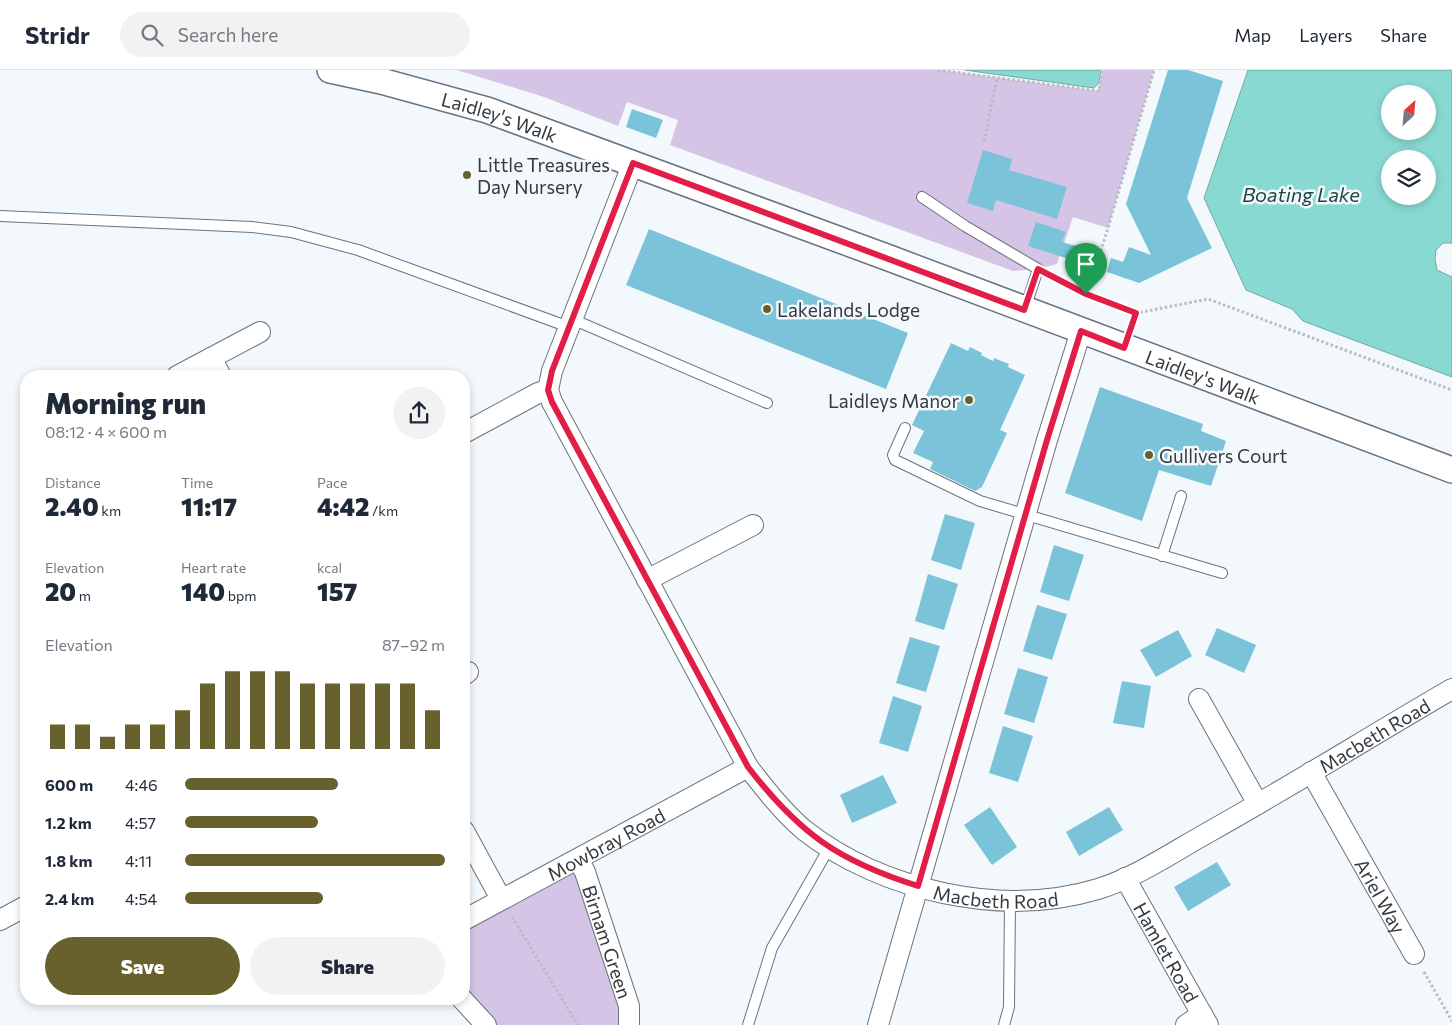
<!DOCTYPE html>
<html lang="en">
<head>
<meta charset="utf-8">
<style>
	body { margin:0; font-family:Commissioner,sans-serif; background:#f2f2f3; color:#1f2937; height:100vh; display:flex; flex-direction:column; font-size:19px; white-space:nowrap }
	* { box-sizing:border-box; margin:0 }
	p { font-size:16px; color:#747a83 }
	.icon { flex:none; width:28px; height:28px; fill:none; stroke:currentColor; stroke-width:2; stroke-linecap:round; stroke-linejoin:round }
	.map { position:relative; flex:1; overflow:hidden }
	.drawer { position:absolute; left:20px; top:300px; width:450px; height:635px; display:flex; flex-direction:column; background:#fff; border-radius:20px; box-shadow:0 2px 8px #0003 }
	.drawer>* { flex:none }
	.needle { width:32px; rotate:26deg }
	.buttons { position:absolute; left:1381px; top:15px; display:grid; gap:10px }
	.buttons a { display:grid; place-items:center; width:55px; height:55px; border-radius:50%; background:#fff; box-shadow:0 2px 8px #0003; font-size:25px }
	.pin { position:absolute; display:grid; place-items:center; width:42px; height:42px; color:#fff; margin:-51px -21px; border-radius:50% 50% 50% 0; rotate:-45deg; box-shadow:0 0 5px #0007 }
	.pin .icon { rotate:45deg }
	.round { display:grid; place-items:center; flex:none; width:52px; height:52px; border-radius:26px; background:#f2f2f3 }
	.head { display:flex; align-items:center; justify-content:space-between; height:85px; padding:0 25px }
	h1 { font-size:28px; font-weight:800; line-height:38px }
	.stats { display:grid; grid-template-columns:repeat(3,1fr); gap:8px; height:85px; padding:5px 25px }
	.stats div { display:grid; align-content:center }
	.stats b { font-size:25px; font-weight:800 }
	.stats small { font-size:14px; font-weight:400 }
	.stats p { font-size:14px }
	.chart { height:140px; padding:10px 25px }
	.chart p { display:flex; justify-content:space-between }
	.chart svg { width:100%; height:90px; margin-top:5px; stroke:#68602d; stroke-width:6 }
	.action { display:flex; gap:10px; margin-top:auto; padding:10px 25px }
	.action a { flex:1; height:58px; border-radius:30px; background:#68602d; color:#fff; font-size:20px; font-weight:800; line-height:58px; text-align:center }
	.action a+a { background:#f2f2f3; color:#1f2937 }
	ul { padding:0 25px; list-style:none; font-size:16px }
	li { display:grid; grid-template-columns:80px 60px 1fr; align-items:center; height:38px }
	li i { height:12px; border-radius:6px; background:#68602d }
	header { display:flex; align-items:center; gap:30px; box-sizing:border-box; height:70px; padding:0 25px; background:#fff; border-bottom:1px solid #e0e1e3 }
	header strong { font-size:24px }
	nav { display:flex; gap:28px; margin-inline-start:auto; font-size:18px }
	.search { width:350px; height:45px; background:#f2f2f3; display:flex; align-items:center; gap:12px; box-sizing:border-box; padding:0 18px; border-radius:28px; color:#747a83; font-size:19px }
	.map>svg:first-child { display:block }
</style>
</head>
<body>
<header>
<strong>Stridr</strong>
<div class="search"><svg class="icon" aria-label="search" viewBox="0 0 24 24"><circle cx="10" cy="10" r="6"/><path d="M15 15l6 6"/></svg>Search here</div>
<nav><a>Map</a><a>Layers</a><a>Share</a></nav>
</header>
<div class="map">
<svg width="1452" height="955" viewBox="0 0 1452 955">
	<rect width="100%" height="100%" fill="#f3f8fc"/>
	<path fill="#d5c4e6" d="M457,0H939L1098,21L1103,0H1154L1108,158L1073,147L1057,194L1038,199L1013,201L670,75L678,50L627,32L618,56L544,27Z
		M578,789L629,955H486L464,929V850Z"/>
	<path fill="#89d9d3" stroke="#70a9a6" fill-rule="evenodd" d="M965,0H1101L1099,13L1094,18Z
		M1248,0H1452V173H1443L1436,180L1435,189L1437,200L1452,207V307L1303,251L1292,239L1246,220L1204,128ZM1390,24H1428V61H1390ZM1390,89H1428V126H1390Z"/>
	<path fill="#7ac3d9" d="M1168,0H1188L1223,11L1187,128L1212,178L1139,213L1107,202L1111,188L1123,192L1129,177L1151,185L1126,134Z
		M632,39L663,50L656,68L626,57Z
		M983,80L1012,89L1009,100L1067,117L1057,149L996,130L993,141L967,133Z
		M1036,152L1066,162L1062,172L1076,176L1072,190L1028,176Z
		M649,159L908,263L886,319L626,215Z
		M951,273L968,281L970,277L982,283L981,285L993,291L994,288L1009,294L1008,297L1025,305L1000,360L1007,363L982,417L975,421L930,399L933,392L913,383L924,361L912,355Z
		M1100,317L1203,354L1201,361L1226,371L1211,416L1159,400L1142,451L1065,423Z
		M945,444L975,453L961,500L931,490Z
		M1054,475L1084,485L1069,531L1040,522Z
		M928,504L958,514L944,560L915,551Z
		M1037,535L1067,544L1052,590L1023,581Z
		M1217,558L1256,575L1244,603L1205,585Z
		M1178,560L1192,586L1156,607L1140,580Z
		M910,567L940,576L926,622L896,613Z
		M1018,598L1048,607L1034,653L1004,644Z
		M1122,611L1151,616L1144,658L1113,653Z
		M893,626L922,636L908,682L879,673Z
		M1003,656L1033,666L1018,712L989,703Z
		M883,705L897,733L852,753L840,725Z
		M990,737L1017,777L992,795L964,755Z
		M1109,737L1123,760L1079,786L1066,762Z
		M1217,792L1231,815L1188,841L1174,817Z"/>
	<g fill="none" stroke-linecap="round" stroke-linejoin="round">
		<defs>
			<path id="service" d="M922,127L965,156L1038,199L1025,239
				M0,146L252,157L291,162L358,180L569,257
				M572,249L767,333
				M905,358L893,385L895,390L980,431L1222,503
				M1162,486L1181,426
				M748,955L772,878L829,778
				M1004,955L1009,937L1010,831"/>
			<g id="minor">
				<path id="s1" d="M633,93L552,301L548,320L552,332L748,697C765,719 783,742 804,760C882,821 1002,848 1098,819C1137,807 1173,782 1209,762C1291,716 1371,666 1452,619"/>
				<path d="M211,288L221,306"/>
				<path d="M177,306L260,262"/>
				<path d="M464,363L538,323L548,320"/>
				<path d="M647,510L753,455"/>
				<path d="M464,605L468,602"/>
				<path d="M1199,629L1258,734"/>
				<path id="s2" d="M1311,702L1414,884"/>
				<path d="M464,761L501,829"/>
				<path id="s3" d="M578,789L585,802L629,936V955"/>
				<path id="s4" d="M1125,808L1208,955"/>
				<path d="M0,850L26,836"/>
				<path id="s5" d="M464,850L748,697"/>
				<path d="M462,929L486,955"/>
				<path d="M878,955L1047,370L1081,261"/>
				<path d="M1186,955L1202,944"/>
			</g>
			<g id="tertiary">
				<path id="s6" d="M330,0L381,11L487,40L889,188L1452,400"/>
			</g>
		</defs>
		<use href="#service" stroke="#69747e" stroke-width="12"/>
		<use href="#minor" stroke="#69747e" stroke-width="22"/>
		<use href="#tertiary" stroke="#69747e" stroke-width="28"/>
		<path stroke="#b8bdc1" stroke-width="3" stroke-dasharray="2.5 2.5" stroke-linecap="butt" d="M938,0L1099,21L1102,0
			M984,71L997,8
			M1052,207L1087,224L1137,243
			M1087,224L1108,158L1154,0
			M1133,254L1137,243L1208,229L1452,320
			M512,847L578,955
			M1424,902L1452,951"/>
		<use href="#service" stroke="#fff" stroke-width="10"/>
		<use href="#minor" stroke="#fff" stroke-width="20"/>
		<use href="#tertiary" stroke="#fff" stroke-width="25"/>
	</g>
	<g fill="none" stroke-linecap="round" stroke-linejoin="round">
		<defs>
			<path id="route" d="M633,93L1024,240L1038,199L1086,224L1136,243L1124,278L1081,261L1047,370L918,816C838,791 799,763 748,697L552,332L548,320L552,301Z"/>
		</defs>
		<use href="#route" stroke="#fff" stroke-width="10"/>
		<use href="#route" stroke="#e11d48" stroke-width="6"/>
	</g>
	<g fill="#68602d" stroke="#f3f8fc" stroke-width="2">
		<circle cx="467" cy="105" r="5"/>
		<circle cx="767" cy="239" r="5"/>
		<circle cx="969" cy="330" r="5"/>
		<circle cx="1149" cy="385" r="5"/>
	</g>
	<g text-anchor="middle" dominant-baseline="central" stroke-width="5" stroke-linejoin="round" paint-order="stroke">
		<g font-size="19" fill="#353a3e" stroke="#f3f8fc">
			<text stroke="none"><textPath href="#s6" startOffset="176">Laidley's Walk</textPath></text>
			<text stroke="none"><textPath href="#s6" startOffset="926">Laidley's Walk</textPath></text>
			<text stroke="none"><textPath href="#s1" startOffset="1381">Macbeth Road</textPath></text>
			<text stroke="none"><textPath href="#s5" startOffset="161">Mowbray Road</textPath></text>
			<text stroke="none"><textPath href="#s1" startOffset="961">Macbeth Road</textPath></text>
			<text stroke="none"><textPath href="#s2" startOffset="142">Ariel Way</textPath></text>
			<text stroke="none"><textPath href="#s3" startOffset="88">Birnam Green</textPath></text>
			<text stroke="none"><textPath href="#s4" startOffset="85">Hamlet Road</textPath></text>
		</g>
		<g font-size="19" fill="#353a3e" stroke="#f3f8fc" text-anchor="start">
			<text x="477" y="94">Little Treasures<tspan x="477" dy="22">Day Nursery</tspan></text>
			<text x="777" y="239">Lakelands Lodge</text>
			<text x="959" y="330" text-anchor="end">Laidleys Manor</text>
			<text x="1159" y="385">Gullivers Court</text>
		</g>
		<g font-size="20" font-style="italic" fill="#214744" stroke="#f3f8fc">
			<text x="1301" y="124">Boating Lake</text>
		</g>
	</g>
</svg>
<div class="buttons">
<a><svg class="needle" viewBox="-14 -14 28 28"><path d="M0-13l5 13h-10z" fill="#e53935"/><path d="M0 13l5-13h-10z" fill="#747a83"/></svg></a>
<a><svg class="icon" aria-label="layers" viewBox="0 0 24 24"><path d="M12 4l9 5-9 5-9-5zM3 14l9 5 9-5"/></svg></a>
</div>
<div class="pin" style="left:1086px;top:224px;background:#1e9e55"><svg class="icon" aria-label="arrive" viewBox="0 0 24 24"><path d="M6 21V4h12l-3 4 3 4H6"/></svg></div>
<section class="drawer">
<div class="head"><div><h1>Morning run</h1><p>08:12 · 4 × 600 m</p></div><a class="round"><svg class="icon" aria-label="share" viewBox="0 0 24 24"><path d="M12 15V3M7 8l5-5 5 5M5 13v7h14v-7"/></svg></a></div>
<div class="stats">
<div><p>Distance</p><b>2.40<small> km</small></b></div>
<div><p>Time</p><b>11:17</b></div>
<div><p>Pace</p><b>4:42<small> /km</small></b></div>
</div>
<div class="stats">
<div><p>Elevation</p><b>20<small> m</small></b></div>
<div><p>Heart rate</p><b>140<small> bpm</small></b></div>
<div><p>kcal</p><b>157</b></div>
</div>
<div class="chart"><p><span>Elevation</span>87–92 m</p>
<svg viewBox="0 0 160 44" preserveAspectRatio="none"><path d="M5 44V32M15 44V32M25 44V38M35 44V32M45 44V32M55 44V25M65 44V12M75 44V6M85 44V6M95 44V6M105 44V12M115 44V12M125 44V12M135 44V12M145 44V12M155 44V25"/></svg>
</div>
<ul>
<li><b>600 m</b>4:46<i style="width:59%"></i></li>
<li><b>1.2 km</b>4:57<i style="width:51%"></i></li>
<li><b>1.8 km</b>4:11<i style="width:100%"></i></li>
<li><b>2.4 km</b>4:54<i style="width:53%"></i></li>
</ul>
<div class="action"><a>Save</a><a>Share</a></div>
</section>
</div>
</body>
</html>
